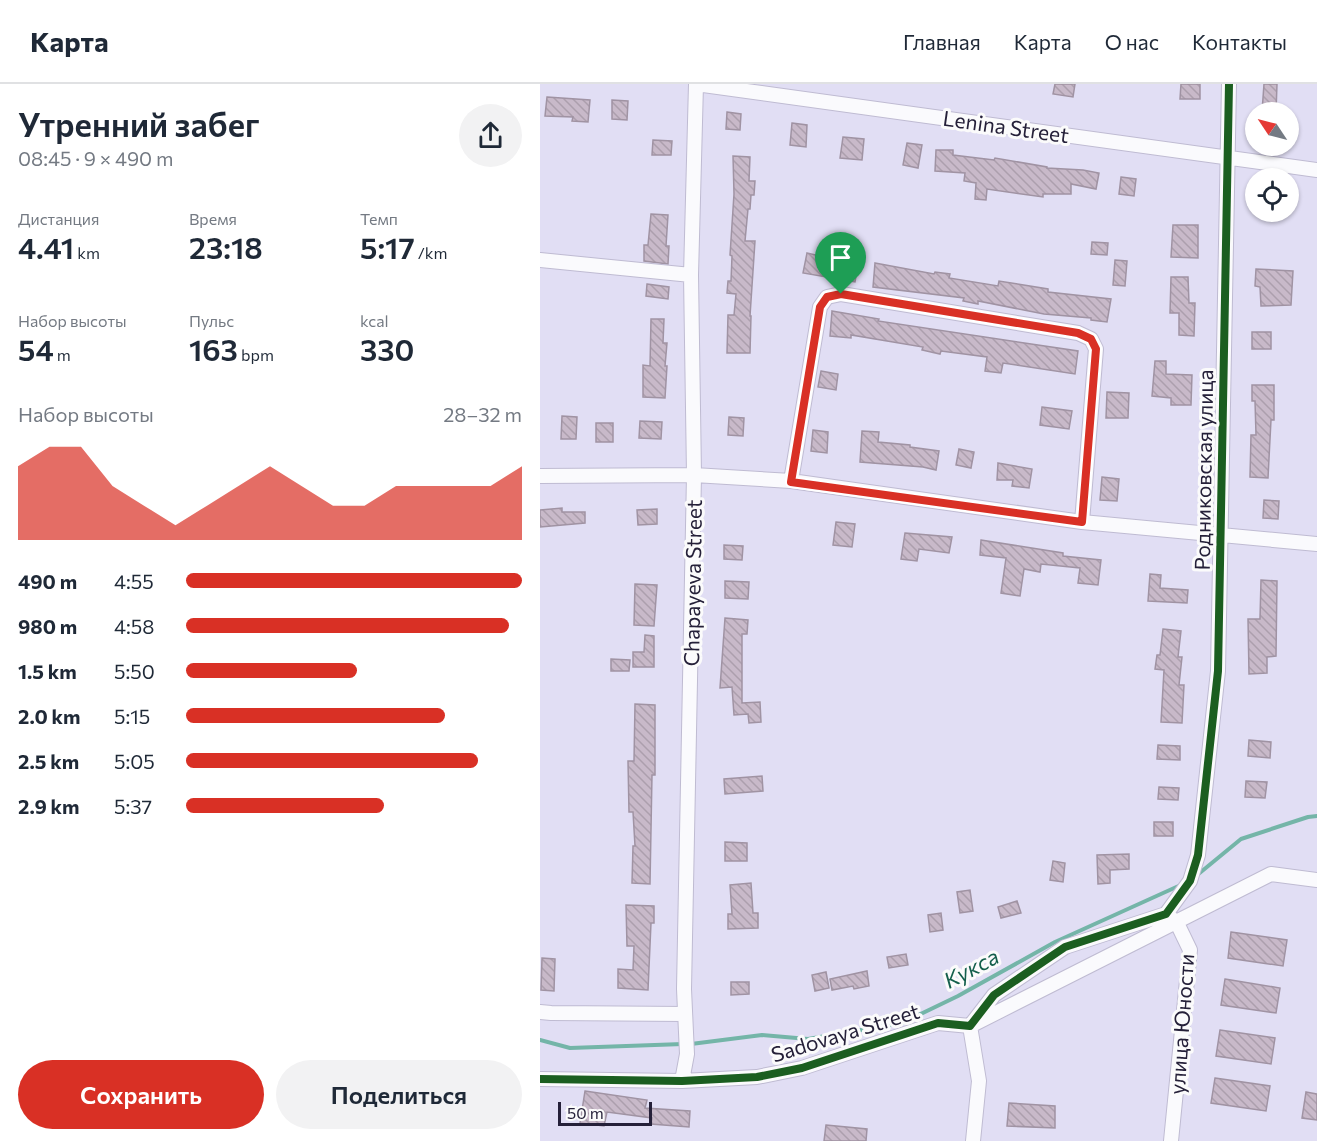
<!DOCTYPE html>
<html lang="ru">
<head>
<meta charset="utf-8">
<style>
	body { margin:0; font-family:Commissioner,sans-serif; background:#f2f2f3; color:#1f2937; height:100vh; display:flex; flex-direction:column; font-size:22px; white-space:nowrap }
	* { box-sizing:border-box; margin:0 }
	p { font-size:20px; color:#747a83 }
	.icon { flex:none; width:33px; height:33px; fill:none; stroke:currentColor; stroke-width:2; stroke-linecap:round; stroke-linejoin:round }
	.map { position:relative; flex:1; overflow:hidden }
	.details { display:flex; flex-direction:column; background:#fff; width:540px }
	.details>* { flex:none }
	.needle { width:39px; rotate:305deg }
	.tools { position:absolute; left:705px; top:18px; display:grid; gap:12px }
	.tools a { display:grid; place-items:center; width:54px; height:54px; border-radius:50%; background:#fff; box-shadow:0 2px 4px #0004; font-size:30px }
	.scale { position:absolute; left:18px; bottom:15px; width:94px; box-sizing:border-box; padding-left:6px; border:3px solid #252039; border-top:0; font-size:16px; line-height:21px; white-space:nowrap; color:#252039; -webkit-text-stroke:4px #fbfbfb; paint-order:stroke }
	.pin { position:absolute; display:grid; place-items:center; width:51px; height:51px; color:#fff; margin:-62px -26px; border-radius:50% 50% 50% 0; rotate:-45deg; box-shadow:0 0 6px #0007 }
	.pin .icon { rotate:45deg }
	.round { display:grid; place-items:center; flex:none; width:63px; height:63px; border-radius:32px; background:#f2f2f3 }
	.headline { display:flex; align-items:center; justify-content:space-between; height:102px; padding:0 18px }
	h1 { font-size:33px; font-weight:600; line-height:45px }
	.stats { display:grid; grid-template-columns:repeat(3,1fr); gap:9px; height:102px; padding:6px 18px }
	.stats div { display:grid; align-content:center }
	.stats b { font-size:30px; font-weight:600 }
	.stats small { font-size:16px; font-weight:400 }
	.stats p { font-size:16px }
	.chart { height:168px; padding:12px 18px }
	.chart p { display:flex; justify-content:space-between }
	.chart svg { width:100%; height:108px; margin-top:6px; fill:#d93025; opacity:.7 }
	.cta { display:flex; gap:12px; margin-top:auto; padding:12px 18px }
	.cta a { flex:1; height:69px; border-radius:36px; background:#d93025; color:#fff; font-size:24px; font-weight:600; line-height:69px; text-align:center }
	.cta a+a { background:#f2f2f3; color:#1f2937 }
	ul { padding:0 18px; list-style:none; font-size:20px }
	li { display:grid; grid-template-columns:96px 72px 1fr; align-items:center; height:45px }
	li i { height:15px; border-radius:8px; background:#d93025 }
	header { display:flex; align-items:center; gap:36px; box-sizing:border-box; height:84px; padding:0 30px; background:#fff; border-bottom:2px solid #e0e1e3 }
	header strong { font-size:28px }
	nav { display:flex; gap:33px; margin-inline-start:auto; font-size:21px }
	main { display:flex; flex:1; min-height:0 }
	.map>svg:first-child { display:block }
</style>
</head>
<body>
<header>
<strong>Карта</strong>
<nav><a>Главная</a><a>Карта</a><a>О нас</a><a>Контакты</a></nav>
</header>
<main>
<section class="details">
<div class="headline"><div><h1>Утренний забег</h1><p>08:45 · 9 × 490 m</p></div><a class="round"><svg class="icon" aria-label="share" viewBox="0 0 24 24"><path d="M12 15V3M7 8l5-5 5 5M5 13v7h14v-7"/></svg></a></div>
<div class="stats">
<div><p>Дистанция</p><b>4.41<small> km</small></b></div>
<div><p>Время</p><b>23:18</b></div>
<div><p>Темп</p><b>5:17<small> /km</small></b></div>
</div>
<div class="stats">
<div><p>Набор высоты</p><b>54<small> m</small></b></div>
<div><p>Пульс</p><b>163<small> bpm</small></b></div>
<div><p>kcal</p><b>330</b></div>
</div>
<div class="chart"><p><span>Набор высоты</span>28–32 m</p>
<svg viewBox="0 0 160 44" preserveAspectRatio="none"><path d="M0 44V14L10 6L20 6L30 22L40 30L50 38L60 30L70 22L80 14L90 22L100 30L110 30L120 22L130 22L140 22L150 22L160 14V44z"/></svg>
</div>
<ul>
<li><b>490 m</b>4:55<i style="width:100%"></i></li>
<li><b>980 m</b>4:58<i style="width:96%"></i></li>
<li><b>1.5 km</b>5:50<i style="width:51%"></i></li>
<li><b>2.0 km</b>5:15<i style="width:77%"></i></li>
<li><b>2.5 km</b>5:05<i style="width:87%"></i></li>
<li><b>2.9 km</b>5:37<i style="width:59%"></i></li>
</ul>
<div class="cta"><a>Сохранить</a><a>Поделиться</a></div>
</section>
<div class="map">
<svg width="777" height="1057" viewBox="0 0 777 1057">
	<defs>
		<pattern id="building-back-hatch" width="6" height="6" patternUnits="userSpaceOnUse" patternTransform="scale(1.5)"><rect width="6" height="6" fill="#c8b9c9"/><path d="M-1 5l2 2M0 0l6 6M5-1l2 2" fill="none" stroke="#ac9fad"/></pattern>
	</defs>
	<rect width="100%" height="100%" fill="#e1def4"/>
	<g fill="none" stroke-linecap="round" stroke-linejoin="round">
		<path stroke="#74b5a8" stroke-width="4" d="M656,792L701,755L768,733L777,732
			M0,956L30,964L143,960
			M151,960L222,951L268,955L362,939L418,912L515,858L643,800"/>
	</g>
	<path fill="url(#building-back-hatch)" stroke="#a093a3" stroke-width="1.5" d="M515,0H535L533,13L513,10Z
		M641,0H660V15H640Z
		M724,0H737L736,28H722Z
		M7,13L50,16L48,38L32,37L33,33L5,32Z
		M72,16L88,17L87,36L72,35Z
		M187,28L201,30L200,46L186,45Z
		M252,39L267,41L266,63L250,61Z
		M303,53L324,55L322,76L300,74Z
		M113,56L132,57L131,71H112Z
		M367,59L382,61L378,84L363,81Z
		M396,66H413V71L454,76L455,74L507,83V84L543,86L559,89L556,105L531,100V110H503V113L447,105L446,116L435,115L436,99L424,97L425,89L395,87Z
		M193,72L210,73L209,97H215L214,111H211L210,125H208L205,157H215L210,232H211L210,269H187L188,231H194L196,210L187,209L188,197H191L192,172L190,171L194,110Z
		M581,93L596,95L594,112L579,110Z
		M111,130L128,131L126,162H129L128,180L104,177V161H108Z
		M633,141H658V174L631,173Z
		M552,158L568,159L567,171L551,170Z
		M267,169L318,181L315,198L263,189Z
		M575,176L587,177L585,202L573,201Z
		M335,179L394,190L395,188L410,190L409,194L458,202L459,197L508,205V208L571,215L567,238L551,236V234L504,230L438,217V220L423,217L424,214L333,203Z
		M716,185L753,187L751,221L721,222L720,203L715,202Z
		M631,193H648L649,219H655L654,252L639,251V229H630Z
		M107,200L129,203L128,215L106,212Z
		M292,227L339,235L338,237L538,267L535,290L463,279L461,289L445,287L447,273L401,267L400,270L382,266L383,263L311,251V254L290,252Z
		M111,235H124L123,259H127L125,282H127L125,314L103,313V281L110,282Z
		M712,248H731V265H712Z
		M615,277H626V290L652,291L651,321H631V314L612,312Z
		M281,287L298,290L296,306L278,303Z
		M712,301H734V336H731L728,394L710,393L711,351H716L715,317H712Z
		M567,308L589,309L588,334H566Z
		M502,323L532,327L529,345L500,341Z
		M22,332L37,333L36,355H21Z
		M189,333L204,334L203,352L188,351Z
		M100,337L122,338L121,355L99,354Z
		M56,339H73V358H56Z
		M273,346L288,348L287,369L271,367Z
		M322,347L339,348L338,358L370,361V363L399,367L396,386L383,383L320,378Z
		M419,365L434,368L431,384L416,381Z
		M458,379L492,385L489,404L472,402L473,396H457Z
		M562,393L579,395L577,417L560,416Z
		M724,416L739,417L738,435L723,434Z
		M22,424V428H45V439L0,443V426Z
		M117,425V440L98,441L97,426Z
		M296,438L315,440L312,463L293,461Z
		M365,449L412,453L409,469L379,465L377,477L361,475Z
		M441,456L523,469V472L561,476L558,501L538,499L540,484L501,480L500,488L484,485L480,512L461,509L466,474L440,471Z
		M184,461L203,462L202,476L184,475Z
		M610,490L621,491L620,504L648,506L647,519L608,517Z
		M721,496L737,497L736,572L727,573V589L709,590L708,535H720Z
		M185,497L209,498L208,515L185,514Z
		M95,500L117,501L114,542L94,541Z
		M185,534L208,536L207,550H202V619L220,618L221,638L209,639L208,630L194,631L192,603L180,604Z
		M623,545L641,547L638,573H642L639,601H644L642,639L621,638L624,586L615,585L617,571H620Z
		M105,551L114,552V583H93V568H104Z
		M71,575L90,576L89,587H71Z
		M95,620L115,621V691H112L110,800L92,799L93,762H95L93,728H89L88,677H94Z
		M709,656L731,658L730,674L708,672Z
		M618,661L640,662V676L617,675Z
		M222,692L223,707L185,710L184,695Z
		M706,697L727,698L725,714L705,713Z
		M619,703L639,704L638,716L618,715Z
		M614,738H633V752H614Z
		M185,758L207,759V777H185Z
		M589,770V785L570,786V799L558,800L557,771Z
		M513,777L525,779L523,798L510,796Z
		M211,799L213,829H218V844L188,845V830H192L190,801Z
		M430,806L433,827L420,829L417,808Z
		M477,817L481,829L461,834L458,823Z
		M86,821L114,822V839H111L108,906L78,904V885L93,886L94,862H87Z
		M401,829L403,846L390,848L388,831Z
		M691,848L747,856L743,882L688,874Z
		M366,870L368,881L349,884L347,873Z
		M2,874L15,875L14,907L1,906Z
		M327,887L329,902L314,905L313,902L292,906L290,895Z
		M286,888L289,904L275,907L272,891Z
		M685,895L740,904L736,929L681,921Z
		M191,898H209V910L191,911Z
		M680,946L735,954L731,980L676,972Z
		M675,994L730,1002L726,1027L671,1019Z
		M45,1007L107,1016L105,1024L150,1027L149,1043L111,1040L112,1034L67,1028L64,1042L40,1039Z
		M766,1008L777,1010V1036L762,1034Z
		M469,1019L515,1022V1044L467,1042Z
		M286,1041L327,1045L326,1057H284Z"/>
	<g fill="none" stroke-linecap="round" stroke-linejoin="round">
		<defs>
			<path id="minor" d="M156,0L777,86
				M0,176L151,191
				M0,392L154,391L251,397L542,438L777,460
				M251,397L280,223L287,213L301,210L538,249L551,255L556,265L542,438
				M630,833L637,839L650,866L631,1057
				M0,928L11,929L145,930
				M0,995L142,997L217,993L262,984L398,939L430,942L454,911L525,863L626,830L650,797L658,771L678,587L689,0
				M142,997L147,970L144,905L154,391L151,191L156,0
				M433,1057L439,997L430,942L731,790L777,796"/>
		</defs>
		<use href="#minor" stroke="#bfbbd2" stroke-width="16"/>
		<use href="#minor" stroke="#fafafd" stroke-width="14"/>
		<defs>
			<path id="cycleway" d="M0,995L142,997L217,993L262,984L398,939L430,942L454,911L525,863L626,830L650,797L658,771L678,587L689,0"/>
		</defs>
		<use href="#cycleway" stroke="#fbfbfb" stroke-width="11"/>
		<use href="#cycleway" stroke="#1b5e20" stroke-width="8"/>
	</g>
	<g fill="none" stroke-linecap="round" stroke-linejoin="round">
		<defs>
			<path id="route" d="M301,210L538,249L551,255L556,265L542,438L251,398L280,223L287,213Z"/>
		</defs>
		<use href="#route" stroke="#fff" stroke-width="12"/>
		<use href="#route" stroke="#d93025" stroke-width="8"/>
	</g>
	<g text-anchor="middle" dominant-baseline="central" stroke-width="6" stroke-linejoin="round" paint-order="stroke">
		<g font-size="21" fill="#252039" stroke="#fbfbfb">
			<text transform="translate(466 42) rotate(8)">Lenina Street</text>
			<text transform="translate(663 386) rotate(-89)">Родниковская улица</text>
			<text transform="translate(152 499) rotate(-89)">Chapayeva Street</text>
			<text transform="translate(641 940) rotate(-86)">улица Юности</text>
			<text transform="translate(305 948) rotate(-17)">Sadovaya Street</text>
		</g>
		<g font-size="22" font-style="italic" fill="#145f4c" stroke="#fbfbfb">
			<text transform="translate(431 884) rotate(-28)">Кукса</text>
		</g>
	</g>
</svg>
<div class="tools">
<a><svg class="needle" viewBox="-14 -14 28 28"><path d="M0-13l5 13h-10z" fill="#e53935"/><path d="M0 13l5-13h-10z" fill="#747a83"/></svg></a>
<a><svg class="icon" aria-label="locate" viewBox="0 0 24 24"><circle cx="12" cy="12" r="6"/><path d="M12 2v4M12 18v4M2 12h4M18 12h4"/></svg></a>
</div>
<div class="scale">50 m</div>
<div class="pin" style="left:301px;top:210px;background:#1e9e55"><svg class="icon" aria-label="arrive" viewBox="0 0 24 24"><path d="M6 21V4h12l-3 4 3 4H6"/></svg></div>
</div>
</main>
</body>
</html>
